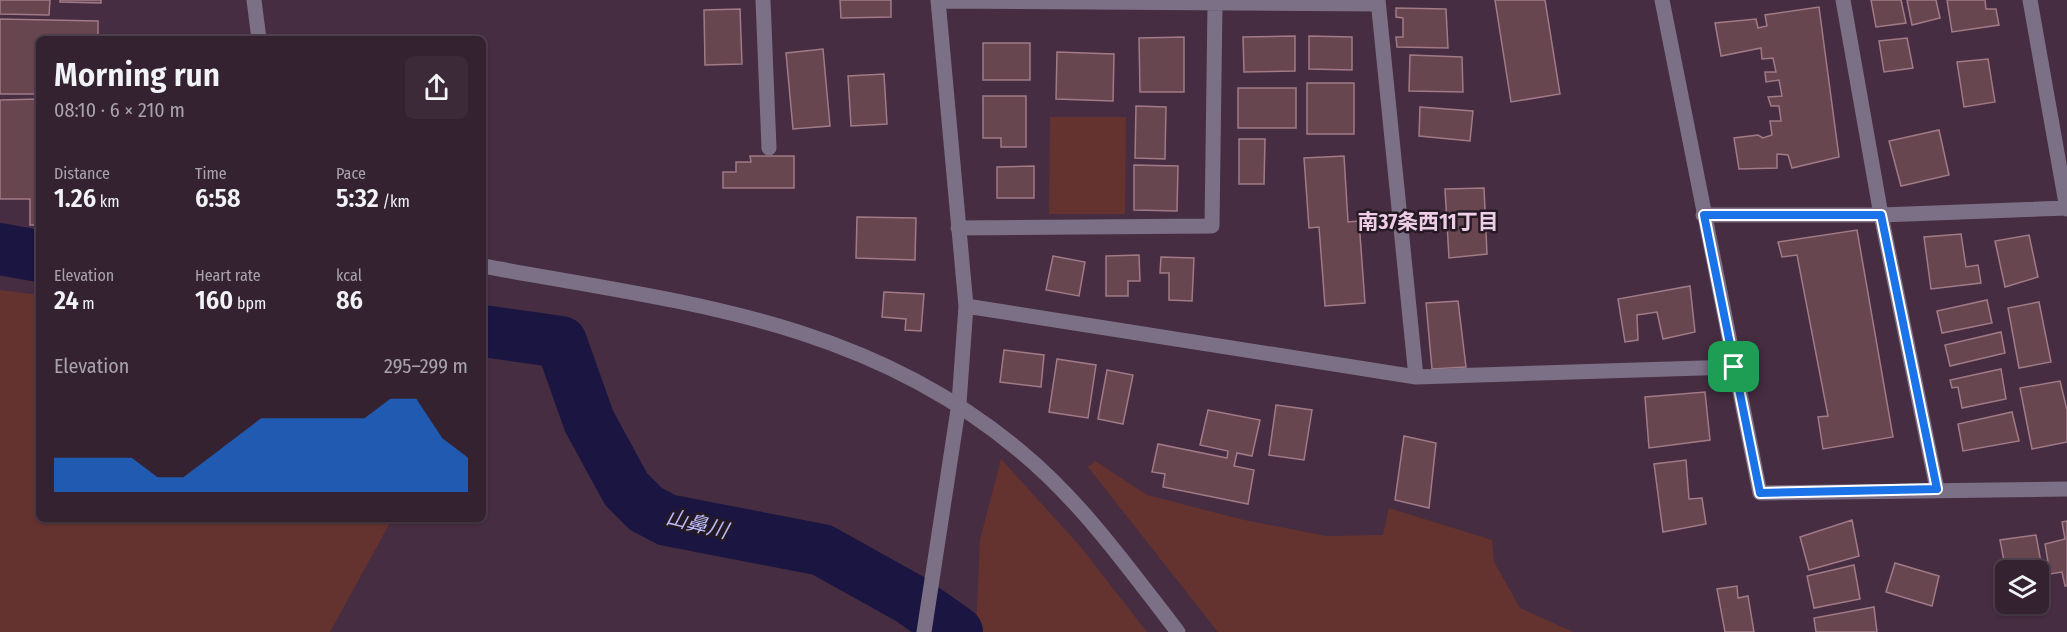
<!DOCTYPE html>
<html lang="en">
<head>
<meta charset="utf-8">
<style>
	body { margin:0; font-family:"Fira Sans Condensed","Noto Sans JP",sans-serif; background:#3c2a39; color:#f1f3f6; height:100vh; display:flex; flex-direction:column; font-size:22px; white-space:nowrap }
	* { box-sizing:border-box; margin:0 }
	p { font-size:20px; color:#a9a4ab }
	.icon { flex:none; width:33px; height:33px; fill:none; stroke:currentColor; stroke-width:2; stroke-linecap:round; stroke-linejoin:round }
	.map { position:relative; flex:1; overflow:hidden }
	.details { position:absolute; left:36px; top:36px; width:450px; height:486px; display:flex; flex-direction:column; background:#342231; border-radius:9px; box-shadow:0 2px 4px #0004,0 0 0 2px #4e3f4d }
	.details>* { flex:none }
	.fabs { position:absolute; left:1995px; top:560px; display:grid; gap:12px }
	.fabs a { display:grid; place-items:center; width:54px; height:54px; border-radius:9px; background:#342231; box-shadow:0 2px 4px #0004,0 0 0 2px #4e3f4d; font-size:30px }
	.pin { position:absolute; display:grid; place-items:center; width:51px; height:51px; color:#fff; margin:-26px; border-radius:12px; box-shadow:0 3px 9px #0006 }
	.round { display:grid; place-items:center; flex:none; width:63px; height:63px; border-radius:9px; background:#3c2a39 }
	.summary { display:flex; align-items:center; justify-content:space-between; height:102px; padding:0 18px }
	h1 { font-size:33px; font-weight:600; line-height:45px }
	.stats { display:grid; grid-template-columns:repeat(3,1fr); gap:9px; height:102px; padding:6px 18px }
	.stats div { display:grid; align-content:center }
	.stats b { font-size:26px; font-weight:600 }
	.stats small { font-size:16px; font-weight:400 }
	.stats p { font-size:16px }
	.chart { height:168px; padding:12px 18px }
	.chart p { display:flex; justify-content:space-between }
	.chart svg { width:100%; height:108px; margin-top:6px; fill:#1a73e8; opacity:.7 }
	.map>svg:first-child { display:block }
</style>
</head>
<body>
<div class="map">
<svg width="2067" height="632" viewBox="0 0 2067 632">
	<rect width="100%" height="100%" fill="#462d41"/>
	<path fill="#65332f" d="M1050,117H1126L1125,214H1049Z
		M0,290L39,295V519H392L330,632H0Z
		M1001,459L1080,546L1147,632H976L980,540Z
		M1095,461L1147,495L1244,520L1326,536L1383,535L1389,508L1492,540L1494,562L1520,608L1573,632H1218L1088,467Z"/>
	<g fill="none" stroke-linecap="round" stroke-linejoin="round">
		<path stroke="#1a1641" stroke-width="52" d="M0,249L39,256
			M483,331L561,342L589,421L626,489L646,509L667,520L822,550L910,599L957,632"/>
	</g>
	<path fill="#684650" stroke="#a17a86" stroke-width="1.5" d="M0,0H50L49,15L0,14Z
		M60,0H101V3L60,2Z
		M840,0H891V17L841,18Z
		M1495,0H1545L1560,94L1511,102Z
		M1871,0H1901L1906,23L1876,27Z
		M1907,0H1936L1940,18L1912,25Z
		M1947,0H1985L1986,9H1996L1999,25L1952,32Z
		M1819,7L1839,157L1792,168L1788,155L1777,154V168L1739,169L1734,138L1758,135L1763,138L1772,135L1770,121H1781L1779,106H1771L1768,97L1782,96L1779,80L1766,82L1765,72H1776L1773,58L1762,59L1761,48L1721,56L1715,23L1756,19L1758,28L1767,26L1765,15Z
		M1396,8L1446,9L1448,48L1397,47L1396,37H1403V18L1396,17Z
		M740,9L742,64L705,65L704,10Z
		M0,19L98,21V39H39V94H0Z
		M1295,36V71L1244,72L1243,37Z
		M1309,36L1352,37V70L1309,69Z
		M1184,37V92H1140L1139,38Z
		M1907,38L1913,68L1884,72L1879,41Z
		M983,43H1030V80H983Z
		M823,49L830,126L793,129L786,53Z
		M1057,52L1114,54L1113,101L1056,99Z
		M1410,55L1462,57L1463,92L1409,91Z
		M1988,59L1995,102L1964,107L1957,62Z
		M884,74L887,124L851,126L848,76Z
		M1307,83H1354V134H1307Z
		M1238,88H1296V128H1238Z
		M983,96H1026V147H1001V138H983Z
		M39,99V225H30V199H0V100Z
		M1136,106L1166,107L1165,159L1135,158Z
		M1420,107L1473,111L1470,141L1419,136Z
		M1939,130L1949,175L1901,186L1889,141Z
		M1239,139H1265L1264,184H1239Z
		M750,156H794V188H723V172H736V162H751Z
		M1344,156L1348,222L1359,221L1365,303L1325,306L1319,227L1309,228L1304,158Z
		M1134,165L1178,166L1177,211L1134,210Z
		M1034,166V198H997V167Z
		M1484,188L1487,254L1449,258L1445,189Z
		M857,217L916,218L915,260L856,258Z
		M1857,230L1893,437L1823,449L1818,417L1828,416L1797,255L1782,257L1778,242Z
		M1961,234L1966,267L1978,265L1981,283L1931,289L1924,237Z
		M2029,235L2038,277L2005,287L1995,241Z
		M1139,255L1140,281H1128V296H1106V256Z
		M1053,256L1085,262L1079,296L1046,290Z
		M1161,257L1194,258L1192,301L1169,300V273H1160Z
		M1690,286L1695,332L1663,339L1657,312L1637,315L1638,340L1625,342L1618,299Z
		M884,292L924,294L921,331L905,330L906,319L882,317Z
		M1987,300L1992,323L1942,333L1937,311Z
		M1458,301L1466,367L1432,369L1426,303Z
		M2039,302L2051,362L2019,368L2008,308Z
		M2001,332L2005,353L1950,366L1945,345Z
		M1004,350L1044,355L1041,387L1000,382Z
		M1057,359L1096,365L1088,418L1049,412Z
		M2001,369L2006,399L1962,408L1958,387L1952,388L1950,380Z
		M1107,370L1133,375L1123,424L1098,419Z
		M2060,381L2067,410V442L2032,449L2020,388Z
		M1705,392L1710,440L1649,448L1645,397Z
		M1276,405L1312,410L1304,460L1269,455Z
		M1208,410L1260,420L1252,456L1237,453L1234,466L1254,470L1248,504L1163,487L1165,474L1152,472L1158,444L1227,458L1228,451L1200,445Z
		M2012,412L2019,441L1963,451L1958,424Z
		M1404,436L1436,443L1429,508L1395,500Z
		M1686,460L1689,499L1702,498L1706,524L1663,532L1654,464Z
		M1852,520L1859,556L1809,570L1800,537Z
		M2067,521V586H2065L2062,572L2050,574L2045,544L2065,539L2062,522Z
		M2036,535L2048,601L2013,610L2011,603H2038V570L2006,572L2000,540Z
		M1895,563L1939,576L1932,606L1886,592Z
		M1854,565L1860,599L1814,608L1807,576Z
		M1737,586L1738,598L1748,596L1754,632H1725L1717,589Z
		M1874,607L1877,632H1816L1814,618Z"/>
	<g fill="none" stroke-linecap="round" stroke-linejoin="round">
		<path stroke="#7c7086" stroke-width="15" d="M254,0L259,39
			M763,0L769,148
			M1378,0L1416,377
			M1662,0L1760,493L2067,489
			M1843,0L1881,215L1937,489
			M2030,0L2067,209
			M938,1L1378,4
			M1703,215H1881L2067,208
			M958,228L1212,226L1215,4
			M483,266C678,302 862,318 1020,451C1082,502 1129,569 1178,632
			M966,306L1416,377L1734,367
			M924,632L959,403L966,306L938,0"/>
	</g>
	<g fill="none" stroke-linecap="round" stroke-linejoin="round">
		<defs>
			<path id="route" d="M1704,215H1881L1937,489L1760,493Z"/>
		</defs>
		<use href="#route" stroke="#fff" stroke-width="12"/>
		<use href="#route" stroke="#1a73e8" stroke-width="8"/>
	</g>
	<g text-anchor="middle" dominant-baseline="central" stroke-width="5" stroke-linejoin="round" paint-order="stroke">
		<g font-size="21" font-weight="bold" fill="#eecde7" stroke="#251a23">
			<text x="1428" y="222">南37条西11丁目</text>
		</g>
		<g font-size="21" font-style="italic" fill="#b8baf8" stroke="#251a23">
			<text transform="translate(697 524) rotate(14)">山鼻川</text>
		</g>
	</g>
</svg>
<div class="fabs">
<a><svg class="icon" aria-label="layers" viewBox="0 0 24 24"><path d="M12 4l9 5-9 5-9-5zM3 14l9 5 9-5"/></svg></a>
</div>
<div class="pin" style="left:1734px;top:367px;background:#1e9e55"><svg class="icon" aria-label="arrive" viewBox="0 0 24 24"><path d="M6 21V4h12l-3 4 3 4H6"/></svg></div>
<section class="details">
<div class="summary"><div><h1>Morning run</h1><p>08:10 · 6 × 210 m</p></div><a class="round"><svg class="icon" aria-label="share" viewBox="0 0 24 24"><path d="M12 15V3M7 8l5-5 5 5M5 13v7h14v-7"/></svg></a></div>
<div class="stats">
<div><p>Distance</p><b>1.26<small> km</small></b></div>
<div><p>Time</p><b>6:58</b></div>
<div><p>Pace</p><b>5:32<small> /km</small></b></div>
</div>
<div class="stats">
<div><p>Elevation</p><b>24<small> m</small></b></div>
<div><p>Heart rate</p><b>160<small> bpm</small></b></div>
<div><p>kcal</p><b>86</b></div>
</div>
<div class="chart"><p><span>Elevation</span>295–299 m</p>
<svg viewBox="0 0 160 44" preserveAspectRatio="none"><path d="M0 44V30L10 30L20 30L30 30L40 38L50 38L60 30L70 22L80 14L90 14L100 14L110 14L120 14L130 6L140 6L150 22L160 30V44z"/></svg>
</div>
</section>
</div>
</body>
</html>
